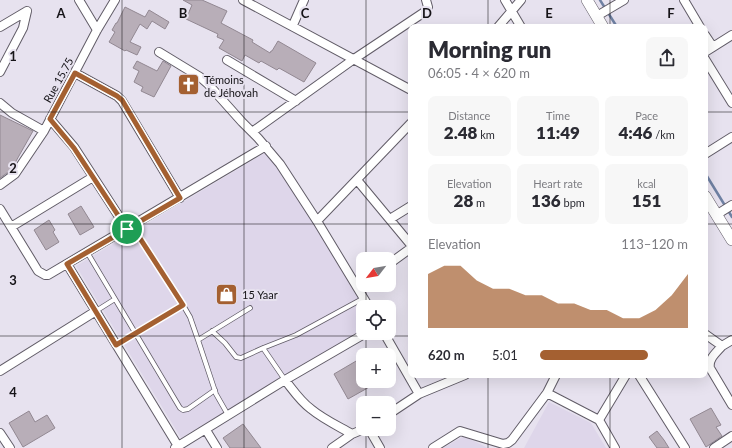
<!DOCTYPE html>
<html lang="en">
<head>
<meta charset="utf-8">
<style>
	body { margin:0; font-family:Lato,sans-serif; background:#f7f7f7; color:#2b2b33; height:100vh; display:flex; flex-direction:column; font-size:15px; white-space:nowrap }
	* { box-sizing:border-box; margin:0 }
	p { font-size:13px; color:#7c7c81 }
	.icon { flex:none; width:22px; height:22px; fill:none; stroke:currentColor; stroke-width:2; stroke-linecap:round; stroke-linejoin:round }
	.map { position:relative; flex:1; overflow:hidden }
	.sheet { position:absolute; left:408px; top:24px; width:300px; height:354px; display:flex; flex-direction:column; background:#fff; border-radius:8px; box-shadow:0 4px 16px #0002 }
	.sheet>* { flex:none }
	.needle { width:26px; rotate:239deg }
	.controls { position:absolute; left:356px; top:252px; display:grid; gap:8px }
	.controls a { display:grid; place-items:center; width:40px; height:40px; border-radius:8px; background:#fff; box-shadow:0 4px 16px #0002; font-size:20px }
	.pin { position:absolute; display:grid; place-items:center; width:34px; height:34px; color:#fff; margin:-17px; border:2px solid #fff; border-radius:50%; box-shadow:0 1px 4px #0007 }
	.round { display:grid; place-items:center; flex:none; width:42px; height:42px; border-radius:8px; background:#f7f7f7 }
	.summary { display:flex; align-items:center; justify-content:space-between; height:68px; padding:0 20px }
	h1 { font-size:22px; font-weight:800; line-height:30px }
	.figures { display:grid; grid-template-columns:repeat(3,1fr); gap:6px; height:68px; padding:4px 20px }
	.figures div { display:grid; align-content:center; border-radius:8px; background:#f7f7f7; text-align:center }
	.figures b { font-size:17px; font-weight:800 }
	.figures small { font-size:11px; font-weight:400 }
	.figures p { font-size:11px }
	.chart { height:112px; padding:8px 20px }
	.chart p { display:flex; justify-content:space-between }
	.chart svg { width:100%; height:72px; margin-top:4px; fill:#a46031; opacity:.7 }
	ul { padding:0 20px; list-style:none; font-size:13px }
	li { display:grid; grid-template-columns:64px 48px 1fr; align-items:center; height:30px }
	li i { height:10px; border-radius:5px; background:#a46031 }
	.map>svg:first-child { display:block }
</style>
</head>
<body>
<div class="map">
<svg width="732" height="448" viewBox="0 0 732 448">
	<rect width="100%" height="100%" fill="#e7e2ef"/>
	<path fill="#ded6ea" d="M268,151L318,223L363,308V329L181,438L76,266Z
		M549,402L591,423L606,448H524Z
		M464,436L488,448H443Z"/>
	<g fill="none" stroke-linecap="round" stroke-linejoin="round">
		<path stroke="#6f81a3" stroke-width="2.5" d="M600,0L617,27
			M705,173L732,217"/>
	</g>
	<path fill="#b8aeb8" stroke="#928892" d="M183,0H202L227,11L221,23L253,40L252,42L270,53L271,51H272L278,41L316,63L304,82L279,68L277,70L261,61L259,63L245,55L242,61L219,48L224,40L217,37L218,34L186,19L192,5Z
		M125,7L145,17L149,10L169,22L165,29L152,21L147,29L140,24L130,42L141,47L137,55L126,50L125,51L109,42L115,32L112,30L116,23H117Z
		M137,61L157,71L163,61L171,66L154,97L141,91L143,87L134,82L139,71L133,68Z
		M187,79L194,83L188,91L182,88Z
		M0,115L33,131L11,170L0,178Z
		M81,206L94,227L80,235L68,214Z
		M49,220L55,230L53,232L59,242L46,250L34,230Z
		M363,357V381H380L348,399L334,374Z
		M711,408L721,425L716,427L722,436L706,447L690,419Z
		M29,411L35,422L47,415L55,428L23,447L9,423Z
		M243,424L261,448H230L223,438Z
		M657,431L664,440L669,448H657L649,437Z"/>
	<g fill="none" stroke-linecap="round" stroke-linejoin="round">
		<defs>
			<path id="lane" d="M132,226L183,305L190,317L198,340L216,394L228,415
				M87,252L180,408L183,410L188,409L215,390
				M96,311L115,299
				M212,331L225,343L236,357L241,358L263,348L296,335L364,298
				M198,340L250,308
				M117,345L183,305
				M263,348L285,380"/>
			<path id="street" d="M79,0L97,30
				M243,0L411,90
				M505,0L521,27
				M684,0L700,27
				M597,16L624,0
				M293,25L304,0
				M0,27L27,11
				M498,27L521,0
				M705,35L713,47
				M159,52L200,77L208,84L242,122L258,138L280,164L317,221L369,307
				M705,52L732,35
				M705,59L732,103
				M227,60L296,101
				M0,72L23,28L27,11
				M75,73L117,96L122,101L180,198
				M0,103L12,113L44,131
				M50,119L74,147L127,229
				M252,132L354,59L426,11L428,7L426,0
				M705,154L732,137
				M357,180L411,245
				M0,185L15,174L44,131L97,30L115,0
				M0,209L38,271L45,275H48L266,146
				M716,215L732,205
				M390,219L411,206
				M317,221L411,123
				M11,227L93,177
				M67,264L178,446
				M389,264L411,248
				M384,333L419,394
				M705,334L722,346C716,353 708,359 710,368L732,405
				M722,346L732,340
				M0,371L96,311
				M639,375L685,448
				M285,380C293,390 300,401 311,409C323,419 338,426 352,434L364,429
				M547,393L599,420L615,448
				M389,414L419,394L465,375
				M599,420L626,375
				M369,429L380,448
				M206,430L217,448
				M0,433L10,448
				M175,448L285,380L366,333
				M332,448L352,434
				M433,448L460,431L503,444L508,443L512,440L547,393L556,375
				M714,448L732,436"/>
			<path id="secondary" d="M587,0L603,27
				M705,196L732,240"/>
		</defs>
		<use href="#lane" stroke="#615c67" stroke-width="5.5"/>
		<use href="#street" stroke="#615c67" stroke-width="10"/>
		<use href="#secondary" stroke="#615c67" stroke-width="12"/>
		<use href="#lane" stroke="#fff" stroke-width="4"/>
		<use href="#street" stroke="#fff" stroke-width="8"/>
		<use href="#secondary" stroke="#fff" stroke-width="11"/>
	</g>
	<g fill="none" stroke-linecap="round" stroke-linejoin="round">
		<defs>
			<path id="route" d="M75,73L117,96L122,100L180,198L132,226L183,305L116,345L67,264L127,229L74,148L50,119Z"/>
		</defs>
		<use href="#route" stroke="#fff" stroke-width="8"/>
		<use href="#route" stroke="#a46031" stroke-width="5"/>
	</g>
	<path fill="none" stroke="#161418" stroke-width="1" stroke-opacity="0.55" d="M122,0V448M244,0V448M366,0V259M488,0V27M610,0V27M0,112H411M705,112H732M0,224H411M705,224H732M366,285V307M366,333V355M0,336H411M705,336H732M488,375V448M610,375V448M366,381V403M366,429V448"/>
	<defs>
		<symbol id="church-square" viewBox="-11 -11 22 22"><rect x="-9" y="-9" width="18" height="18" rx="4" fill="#a46031" stroke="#e7e2ef"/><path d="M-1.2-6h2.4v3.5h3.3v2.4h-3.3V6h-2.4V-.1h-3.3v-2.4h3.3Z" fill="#fff"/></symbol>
		<symbol id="shop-square" viewBox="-11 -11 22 22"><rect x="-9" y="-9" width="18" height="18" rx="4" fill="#a46031" stroke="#e7e2ef"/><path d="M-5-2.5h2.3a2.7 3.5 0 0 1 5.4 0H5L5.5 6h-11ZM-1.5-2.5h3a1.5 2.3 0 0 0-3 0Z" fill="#fff"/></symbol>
	</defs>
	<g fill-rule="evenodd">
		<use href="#church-square" x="176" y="72" width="25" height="25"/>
		<use href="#shop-square" x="214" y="282" width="25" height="25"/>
	</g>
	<g text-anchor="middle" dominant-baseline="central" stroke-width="4" stroke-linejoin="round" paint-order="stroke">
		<g font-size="11" fill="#161418" stroke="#e7e2ef" text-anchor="start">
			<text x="204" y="79">Témoins<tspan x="204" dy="13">de Jéhovah</tspan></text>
			<text x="242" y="294">15 Yaar</text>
		</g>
		<g font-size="11" fill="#161418" stroke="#e7e2ef">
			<text transform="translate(58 80) rotate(-61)">Rue 15.75</text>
		</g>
	</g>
	<g font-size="13" text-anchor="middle" font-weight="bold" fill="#161418" stroke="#e7e2ef" stroke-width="4" stroke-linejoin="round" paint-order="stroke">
		<text x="61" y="18">A</text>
		<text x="183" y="18">B</text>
		<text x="305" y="18">C</text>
		<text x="427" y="18">D</text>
		<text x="549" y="18">E</text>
		<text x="671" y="18">F</text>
		<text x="13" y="61">1</text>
		<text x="13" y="173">2</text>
		<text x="13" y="285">3</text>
		<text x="13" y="397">4</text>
	</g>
</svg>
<div class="controls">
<a><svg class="needle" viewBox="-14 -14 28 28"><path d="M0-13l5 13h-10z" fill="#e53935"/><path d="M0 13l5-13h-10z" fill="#7c7c81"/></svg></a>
<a><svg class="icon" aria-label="locate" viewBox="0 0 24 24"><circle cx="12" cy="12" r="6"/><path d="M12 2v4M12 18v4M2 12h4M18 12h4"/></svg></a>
<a>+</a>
<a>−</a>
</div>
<div class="pin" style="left:127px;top:229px;background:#1e9e55"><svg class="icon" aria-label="arrive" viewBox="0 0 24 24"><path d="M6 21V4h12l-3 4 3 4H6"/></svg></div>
<section class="sheet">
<div class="summary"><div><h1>Morning run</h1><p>06:05 · 4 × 620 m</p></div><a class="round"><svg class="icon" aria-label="share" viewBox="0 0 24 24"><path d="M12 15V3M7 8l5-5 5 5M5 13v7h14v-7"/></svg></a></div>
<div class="figures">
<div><p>Distance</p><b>2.48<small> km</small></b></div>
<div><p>Time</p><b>11:49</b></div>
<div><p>Pace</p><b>4:46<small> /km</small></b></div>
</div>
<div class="figures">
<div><p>Elevation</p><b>28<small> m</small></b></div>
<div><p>Heart rate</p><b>136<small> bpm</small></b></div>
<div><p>kcal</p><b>151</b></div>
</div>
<div class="chart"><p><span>Elevation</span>113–120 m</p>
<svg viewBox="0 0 160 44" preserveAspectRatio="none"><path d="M0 44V11L10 6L20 6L30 15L40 20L50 20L60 24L70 24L80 29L90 29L100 33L110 33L120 38L130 38L140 33L150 24L160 11V44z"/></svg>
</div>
<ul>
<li><b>620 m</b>5:01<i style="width:73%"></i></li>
</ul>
</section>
</div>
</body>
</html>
